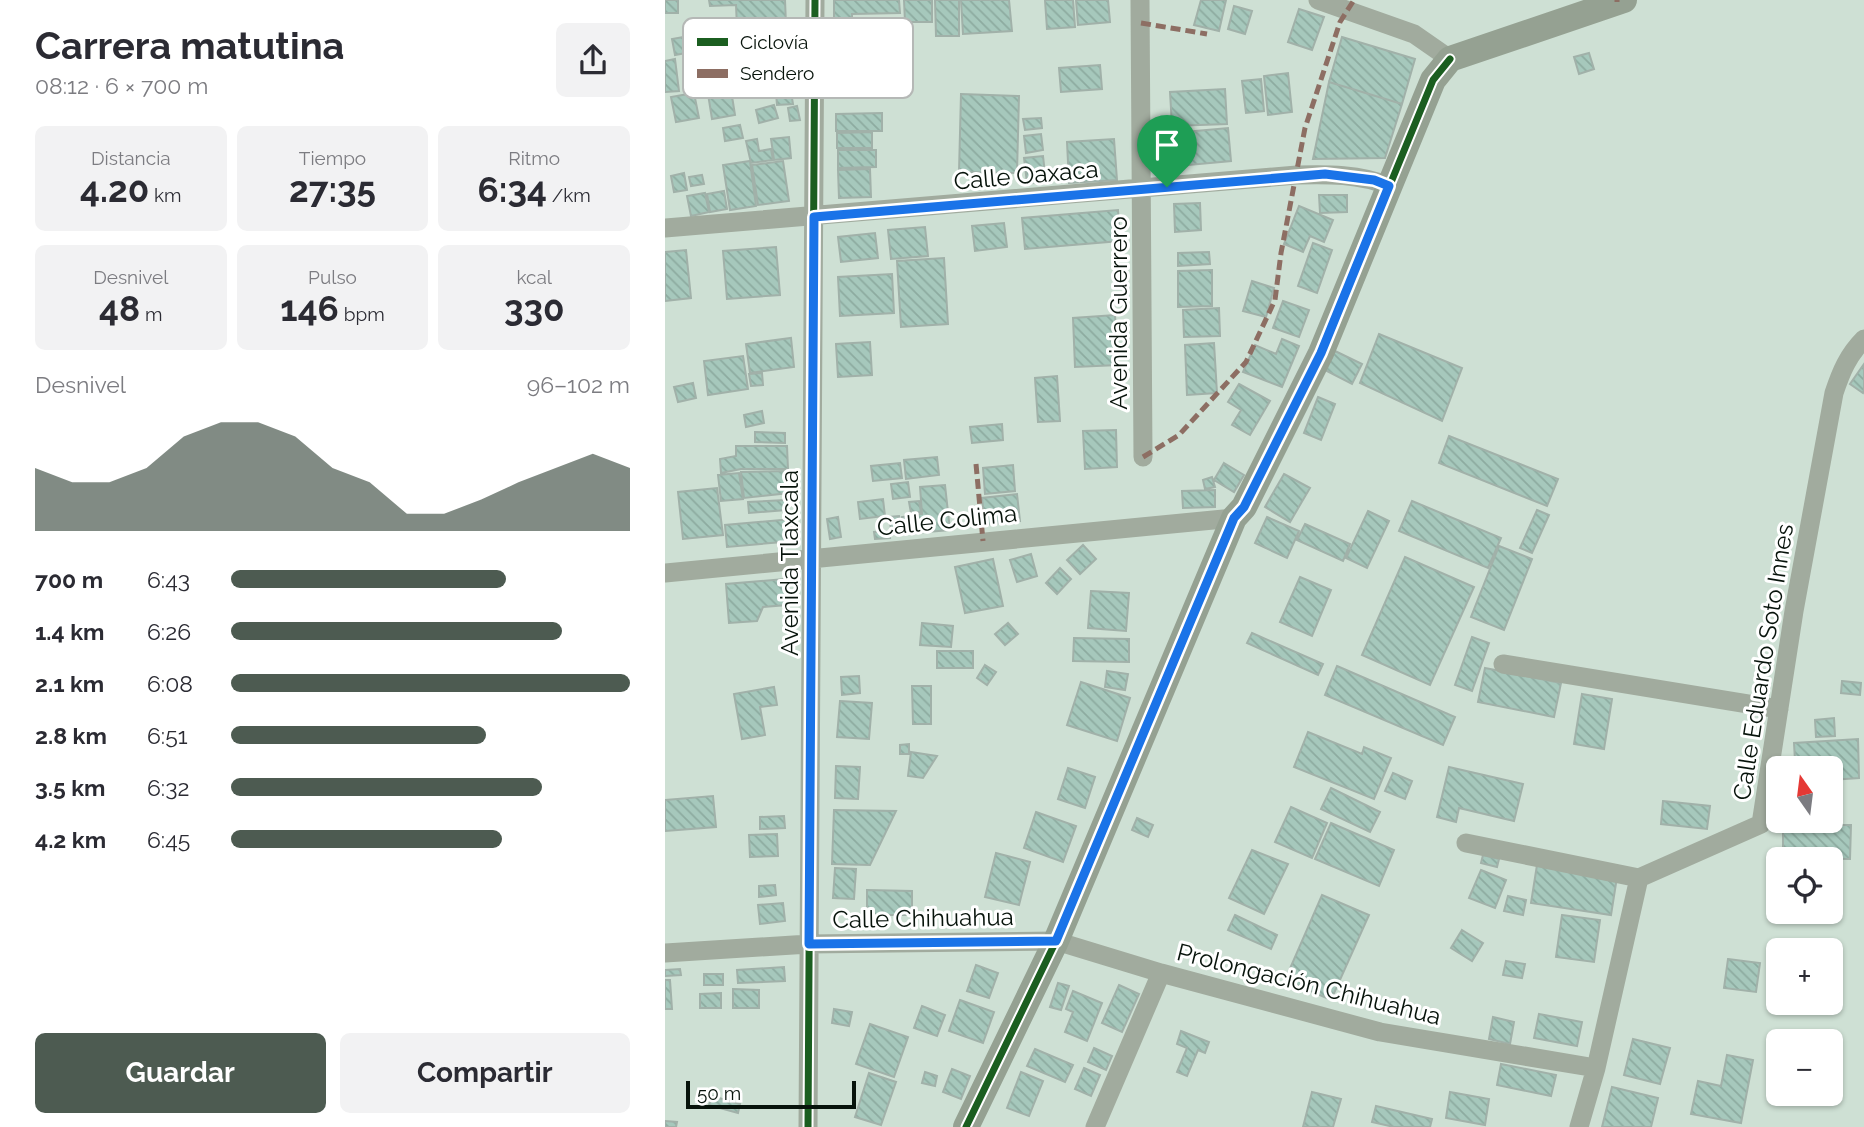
<!DOCTYPE html>
<html lang="es">
<head>
<meta charset="utf-8">
<style>
	body { margin:0; font-family:Raleway,sans-serif; background:#f2f2f3; color:#2b2b33; height:100vh; display:flex; flex-direction:column; font-size:26px; white-space:nowrap }
	* { box-sizing:border-box; margin:0 }
	p { font-size:23px; color:#7c7c81 }
	.icon { flex:none; width:38px; height:38px; fill:none; stroke:currentColor; stroke-width:2; stroke-linecap:round; stroke-linejoin:round }
	.map { position:relative; flex:1; overflow:hidden }
	.drawer { display:flex; flex-direction:column; background:#fff; width:665px }
	.drawer>* { flex:none }
	.needle { width:46px; rotate:346deg }
	.controls { position:absolute; left:1101px; top:756px; display:grid; gap:14px }
	.controls a { display:grid; place-items:center; width:77px; height:77px; border-radius:10px; background:#fff; box-shadow:0 2px 5px #0004; font-size:35px }
	.scale { position:absolute; left:21px; bottom:18px; width:170px; box-sizing:border-box; padding-left:7px; border:4px solid #07130b; border-top:0; font-size:19px; line-height:24px; white-space:nowrap; color:#07130b; -webkit-text-stroke:5px #fff; paint-order:stroke }
	.pin { position:absolute; display:grid; place-items:center; width:60px; height:60px; color:#fff; margin:-72px -30px; border-radius:50% 50% 50% 0; rotate:-45deg; box-shadow:0 0 7px #0007 }
	.pin .icon { rotate:45deg }
	.round { display:grid; place-items:center; flex:none; width:74px; height:74px; border-radius:10px; background:#f2f2f3 }
	.summary { display:flex; align-items:center; justify-content:space-between; height:119px; padding:0 35px }
	h1 { font-size:38px; font-weight:700; line-height:52px }
	.figures { display:grid; grid-template-columns:repeat(3,1fr); gap:10px; height:119px; padding:7px 35px }
	.figures div { display:grid; align-content:center; border-radius:10px; background:#f2f2f3; text-align:center }
	.figures b { font-size:35px; font-weight:700 }
	.figures small { font-size:19px; font-weight:400 }
	.figures p { font-size:19px }
	.chart { height:196px; padding:14px 35px }
	.chart p { display:flex; justify-content:space-between }
	.chart svg { width:100%; height:126px; margin-top:7px; fill:#4d5b51; opacity:.7 }
	.button { display:flex; gap:14px; margin-top:auto; padding:14px 35px }
	.button a { flex:1; height:80px; border-radius:10px; background:#4d5b51; color:#fff; font-size:28px; font-weight:700; line-height:80px; text-align:center }
	.button a+a { background:#f2f2f3; color:#2b2b33 }
	ul { padding:0 35px; list-style:none; font-size:23px }
	li { display:grid; grid-template-columns:112px 84px 1fr; align-items:center; height:52px }
	li i { height:18px; border-radius:9px; background:#4d5b51 }
	main { display:flex; flex:1; min-height:0 }
	.map>svg:first-child { display:block }
</style>
</head>
<body>
<main>
<section class="drawer">
<div class="summary"><div><h1>Carrera matutina</h1><p>08:12 · 6 × 700 m</p></div><a class="round"><svg class="icon" aria-label="share" viewBox="0 0 24 24"><path d="M12 15V3M7 8l5-5 5 5M5 13v7h14v-7"/></svg></a></div>
<div class="figures">
<div><p>Distancia</p><b>4.20<small> km</small></b></div>
<div><p>Tiempo</p><b>27:35</b></div>
<div><p>Ritmo</p><b>6:34<small> /km</small></b></div>
</div>
<div class="figures">
<div><p>Desnivel</p><b>48<small> m</small></b></div>
<div><p>Pulso</p><b>146<small> bpm</small></b></div>
<div><p>kcal</p><b>330</b></div>
</div>
<div class="chart"><p><span>Desnivel</span>96–102 m</p>
<svg viewBox="0 0 160 44" preserveAspectRatio="none"><path d="M0 44V22L10 27L20 27L30 22L40 11L50 6L60 6L70 11L80 22L90 27L100 38L110 38L120 33L130 27L140 22L150 17L160 22V44z"/></svg>
</div>
<ul>
<li><b>700 m</b>6:43<i style="width:69%"></i></li>
<li><b>1.4 km</b>6:26<i style="width:83%"></i></li>
<li><b>2.1 km</b>6:08<i style="width:100%"></i></li>
<li><b>2.8 km</b>6:51<i style="width:64%"></i></li>
<li><b>3.5 km</b>6:32<i style="width:78%"></i></li>
<li><b>4.2 km</b>6:45<i style="width:68%"></i></li>
</ul>
<div class="button"><a>Guardar</a><a>Compartir</a></div>
</section>
<div class="map">
<svg width="1199" height="1127" viewBox="0 0 1199 1127">
	<defs>
		<pattern id="building-back-hatch" width="6" height="6" patternUnits="userSpaceOnUse" patternTransform="scale(1.75)"><rect width="6" height="6" fill="#a6c8bc"/><path d="M-1 5l2 2M0 0l6 6M5-1l2 2" fill="none" stroke="#8daba0"/></pattern>
	</defs>
	<rect width="100%" height="100%" fill="#cee0d4"/>
	<path fill="url(#building-back-hatch)" stroke="#a1b1a9" stroke-width="2" d="M0,0H13V13H0Z
		M44,0H120L122,49L73,51L71,5L45,6Z
		M169,0H234L235,13L187,14V31H169Z
		M239,0H267V22H240Z
		M270,0H294V36H271Z
		M296,0H344L347,31L298,34Z
		M380,0H408L410,27L382,29Z
		M411,0H443L445,22L413,25Z
		M536,0H561L554,31L529,25Z
		M569,6L587,11L580,34L563,29Z
		M634,9L659,17L647,50L623,42Z
		M30,35L32,51L10,55L7,39Z
		M677,37L750,59L737,104L664,82Z
		M924,53L929,69L914,74L909,57Z
		M10,59L14,91L0,92V61Z
		M435,65L437,89L396,92L394,68Z
		M623,73L627,112L603,115L599,76Z
		M596,79L599,111L581,113L577,81Z
		M664,82L737,104L720,158L648,159Z
		M560,89L562,124L507,126L505,92Z
		M66,90L70,115L47,119L43,94Z
		M126,92L128,104L112,105L111,93Z
		M29,93L34,118L11,122L6,97Z
		M296,94L354,96L352,173L294,172Z
		M109,105L113,118L94,123L91,110Z
		M132,106L135,120L125,121L123,108Z
		M217,113V131H171V114Z
		M376,118L377,128L360,130L358,119Z
		M75,125L78,138L60,141L58,128Z
		M563,128L566,161L524,165L520,132Z
		M207,132V148H172V133Z
		M376,134L378,150L361,153L359,136Z
		M124,137L126,158L109,160L106,139Z
		M92,139L94,151L106,149L108,160L86,163L81,141Z
		M449,139L452,180L404,183L402,142Z
		M173,150H211V167L173,168Z
		M378,156L381,182L362,183L359,158Z
		M85,161L91,206L65,210L58,165Z
		M118,161L124,201L93,205L87,165Z
		M205,169L206,197L174,198L173,170Z
		M19,173L22,190L9,192L6,176Z
		M37,175L39,184L26,186L24,177Z
		M59,191L62,209L45,212L42,194Z
		M40,193L44,212L26,216L22,196Z
		M654,195H682V212L655,213Z
		M535,203L536,230L510,232L509,204Z
		M634,206L668,220L659,242L645,236L638,252L619,244Z
		M453,210L455,241L360,249L357,218Z
		M339,223L342,247L310,251L307,226Z
		M260,227L263,256L226,259L223,230Z
		M210,233L213,258L176,262L173,237Z
		M648,243L667,250L652,293L633,286Z
		M111,247L115,295L62,299L58,251Z
		M21,250L26,298L0,301V252Z
		M544,252L545,264L513,266V253Z
		M279,258L283,324L236,327L232,261Z
		M547,270V306L513,307V271Z
		M227,274L229,313L175,316L173,277Z
		M587,281L609,288L601,317L578,311Z
		M618,301L644,310L634,337L608,328Z
		M554,308L555,336L519,337L518,310Z
		M450,315L453,365L410,367L408,318Z
		M714,334L797,368L777,421L695,383Z
		M126,338L129,367L85,373L81,344Z
		M617,339L634,346L617,387L578,372L590,345L611,354Z
		M205,342L207,375L173,377L171,344Z
		M549,343L552,393L522,395L520,345Z
		M670,351L697,364L687,384L660,370Z
		M78,356L83,389L43,395L39,361Z
		M1199,364V391L1198,393L1185,384Z
		M97,373L98,385L86,386L84,374Z
		M392,376L395,421L373,422L370,378Z
		M28,383L31,398L13,402L9,387Z
		M574,384L605,401L585,435L567,425L576,410L563,402Z
		M653,397L670,404L656,440L639,433Z
		M97,411L99,423L81,427L79,415Z
		M337,424L338,440L307,443L305,427Z
		M451,430L452,467L420,469L418,431Z
		M90,432L120,433V443L90,442Z
		M784,436L893,479L882,506L774,463Z
		M71,446H122L123,469H76L56,473L55,459L71,456Z
		M272,457L274,475L241,479L239,460Z
		M235,463L237,478L208,481L206,466Z
		M559,463L579,475L569,492L549,480Z
		M348,465L350,491L320,494L318,468Z
		M123,471L124,493L79,498L76,472Z
		M74,473L78,499L56,501L53,475Z
		M619,474L645,488L625,522L600,507Z
		M547,477L550,487L540,489L538,480Z
		M243,482L245,497L228,499L226,484Z
		M280,485L285,530L238,534L237,517L257,514L255,487Z
		M52,488L58,535L18,539L13,492Z
		M550,490V507L518,508L517,491Z
		M352,494L355,521L320,525L317,498Z
		M218,499L220,516L195,519L193,502Z
		M120,500L121,510L84,513L83,502Z
		M254,501L256,512L246,513L244,502Z
		M747,501L836,538L823,568L734,531Z
		M872,510L884,515L867,553L855,548Z
		M703,511L724,521L702,568L681,558Z
		M234,516L236,527L226,529L224,517Z
		M173,517L176,537L165,539L162,519Z
		M602,517L634,531L622,558L590,543Z
		M127,519L129,541L62,547L60,525Z
		M640,524L685,544L678,561L632,540Z
		M224,531L225,538L210,539L209,532Z
		M418,545L431,559L415,574L402,560Z
		M834,546L867,559L839,630L806,617Z
		M366,554L372,576L352,582L345,560Z
		M740,557L809,587L765,685L697,655Z
		M328,559L338,606L300,613L290,567Z
		M395,568L406,579L392,594L381,583Z
		M635,577L666,590L647,636L615,622Z
		M119,579L122,605L98,607L92,621L64,623L61,584Z
		M426,591L464,593L461,631L423,628Z
		M257,623L288,626L286,647L255,645Z
		M343,623L353,634L340,645L330,634Z
		M587,633L658,664L653,675L582,643Z
		M807,637L824,643L807,691L790,685Z
		M409,638L464,639V662L408,661Z
		M272,651H308V668H272Z
		M320,665L331,672L322,685L312,678Z
		M672,666L790,717L778,745L660,695Z
		M820,668L896,683L889,717L813,702Z
		M442,671L463,674L460,690L440,687Z
		M194,676L195,693L177,695L176,677Z
		M1177,681L1196,683L1195,695L1176,693Z
		M416,682L465,698L452,741L402,725Z
		M247,686H266V724H248Z
		M109,687L112,705L95,707L100,735L77,739L69,694Z
		M917,694L947,699L939,749L909,744Z
		M175,701L207,703L204,739L172,737Z
		M1169,718L1170,736L1151,737L1150,720Z
		M643,732L697,754L699,747L726,758L709,799L629,767Z
		M1193,739L1194,778L1166,780V768H1117V762L1130,761L1129,743Z
		M244,744V754H235V745Z
		M246,752L272,756L258,778L243,776Z
		M171,766L195,767L193,799L170,798Z
		M784,767L858,784L849,821L794,808L791,822L772,817Z
		M403,768L430,777L420,808L393,799Z
		M728,773L747,781L740,799L720,791Z
		M666,788L715,812L705,832L656,809Z
		M48,796L51,827L0,831V800Z
		M998,801L1045,806L1042,829L996,824Z
		M626,807L662,823L647,858L610,842Z
		M169,810L231,811L205,865L167,864Z
		M371,812L411,826L398,862L359,848Z
		M119,816L120,828L95,829V817Z
		M472,818L488,825L483,837L467,830Z
		M666,823L729,850L714,886L650,859Z
		M1118,825H1186L1185,859L1118,858Z
		M112,834L113,856L85,857L84,835Z
		M587,850L623,864L599,914L564,898Z
		M331,853L365,862L354,905L320,897Z
		M818,855L834,859L832,867L816,863Z
		M872,865L952,877L946,915L866,903Z
		M170,868L191,869L189,899L168,898Z
		M816,870L841,880L830,908L804,898Z
		M110,885L111,895L94,897V886Z
		M202,890L247,891V915H202Z
		M657,895L704,915L666,1000L620,980Z
		M843,896L861,900L858,915L839,911Z
		M118,903L120,921L95,924L93,905Z
		M570,915L612,935L606,949L563,930Z
		M897,915L935,920L929,962L891,957Z
		M797,930L818,943L807,961L786,948Z
		M1063,959L1095,963L1091,992L1059,988Z
		M841,961L860,964L857,978L838,975Z
		M311,965L333,973L324,998L302,991Z
		M119,967L120,981L73,983L72,970Z
		M15,969L16,975L0,976V970Z
		M39,974H58V985H39Z
		M0,980H5L7,1009H0Z
		M393,983L404,986L396,1010L385,1007Z
		M454,985L474,994L457,1032L437,1023Z
		M68,989L94,990V1008H68Z
		M408,991L437,1003L422,1041L400,1032L408,1012L401,1009Z
		M56,993V1008H35V994Z
		M295,1000L329,1012L318,1043L284,1031Z
		M257,1006L280,1015L272,1036L249,1028Z
		M169,1009L187,1012L184,1026L167,1023Z
		M874,1014L917,1022L912,1046L869,1038Z
		M828,1017L849,1022L845,1044L824,1039Z
		M205,1024L243,1037L229,1077L191,1064Z
		M516,1031L544,1042L540,1053L533,1050L522,1076L512,1072L522,1048L512,1044Z
		M968,1039L1005,1048L995,1084L959,1075Z
		M429,1048L447,1056L441,1070L423,1062Z
		M370,1049L408,1065L400,1082L362,1066Z
		M1062,1055L1088,1060L1076,1123L1026,1114L1033,1081L1056,1086Z
		M836,1064L891,1075L886,1096L832,1085Z
		M419,1068L435,1075L426,1096L410,1089Z
		M287,1069L305,1076L296,1099L278,1092Z
		M260,1072L272,1076L270,1086L257,1083Z
		M356,1072L378,1081L364,1116L342,1108Z
		M204,1073L231,1082L216,1125L190,1117Z
		M947,1087L993,1098L986,1127H937Z
		M647,1092L676,1099L668,1127H638Z
		M785,1092L824,1099L820,1125L781,1118Z
		M47,1096L75,1104L73,1113L44,1105Z
		M711,1106L767,1119L765,1127H729L707,1122Z
		M0,1121L12,1122L11,1127H0Z"/>
	<g fill="none" stroke-linecap="round" stroke-linejoin="round">
		<path stroke="#a1ab9e" stroke-width="19" d="M475,0L478,457
			M653,0L749,34L785,59
			M0,228L632,175C662,174 695,174 724,186
			M0,573L569,518
			M838,664L1114,709
			M801,843L974,878
			M0,953L144,944L391,941L496,973L715,1032L931,1068
			M143,1127L150,0
			M430,1127L496,973
			M914,1127L931,1068L974,878L1096,824L1129,611L1169,393C1176,372 1183,355 1199,339"/>
		<path stroke="#95a192" stroke-width="26" d="M301,1127L391,941L569,518L579,507L656,353L768,80L785,59L959,0"/>
		<path stroke="#8d6e63" stroke-width="5" stroke-dasharray="10 5" stroke-linecap="butt" d="M952,0V2
			M476,23L542,34
			M478,457L514,435L581,362L610,300L616,253L640,128L675,22L689,0
			M311,464L318,541"/>
		<defs>
			<path id="cycleway" d="M143,1127L150,0
				M301,1127L391,941L569,518L579,507L656,353L768,80L785,59"/>
		</defs>
		<use href="#cycleway" stroke="#fff" stroke-width="11"/>
		<use href="#cycleway" stroke="#1b5e20" stroke-width="7"/>
	</g>
	<g fill="none" stroke-linecap="round" stroke-linejoin="round">
		<defs>
			<path id="route" d="M660,174L709,180L724,186L656,353L579,507L569,518L391,941L144,944L149,217Z"/>
		</defs>
		<use href="#route" stroke="#fff" stroke-width="14"/>
		<use href="#route" stroke="#1a73e8" stroke-width="9"/>
	</g>
	<g text-anchor="middle" dominant-baseline="central" stroke-width="6" stroke-linejoin="round" paint-order="stroke">
		<g font-size="24" fill="#07130b" stroke="#fff">
			<text transform="translate(361 175) rotate(-5)">Calle Oaxaca</text>
			<text transform="translate(453 313) rotate(-90)">Avenida Guerrero</text>
			<text transform="translate(282 520) rotate(-6)">Calle Colima</text>
			<text transform="translate(124 563) rotate(-90)">Avenida Tlaxcala</text>
			<text transform="translate(1098 662) rotate(-81)">Calle Eduardo Soto Innes</text>
			<text transform="translate(258 918) rotate(-1)">Calle Chihuahua</text>
			<text transform="translate(644 984) rotate(14)">Prolongación Chihuahua</text>
		</g>
	</g>
	<rect x="18" y="18" width="230" height="80" rx="10" fill="#fff" stroke="#b5b8b6" stroke-width="2"/>
	<rect x="32" y="38" width="31" height="8" fill="#1b5e20"/>
	<rect x="32" y="69" width="31" height="9" fill="#8d6e63"/>
	<g font-size="19" fill="#07130b">
		<text x="75" y="49">Ciclovía</text>
		<text x="75" y="80">Sendero</text>
	</g>
</svg>
<div class="controls">
<a><svg class="needle" viewBox="-14 -14 28 28"><path d="M0-13l5 13h-10z" fill="#e53935"/><path d="M0 13l5-13h-10z" fill="#7c7c81"/></svg></a>
<a><svg class="icon" aria-label="locate" viewBox="0 0 24 24"><circle cx="12" cy="12" r="6"/><path d="M12 2v4M12 18v4M2 12h4M18 12h4"/></svg></a>
<a>+</a>
<a>−</a>
</div>
<div class="scale">50 m</div>
<div class="pin" style="left:502px;top:187px;background:#1e9e55"><svg class="icon" aria-label="arrive" viewBox="0 0 24 24"><path d="M6 21V4h12l-3 4 3 4H6"/></svg></div>
</div>
</main>
</body>
</html>
